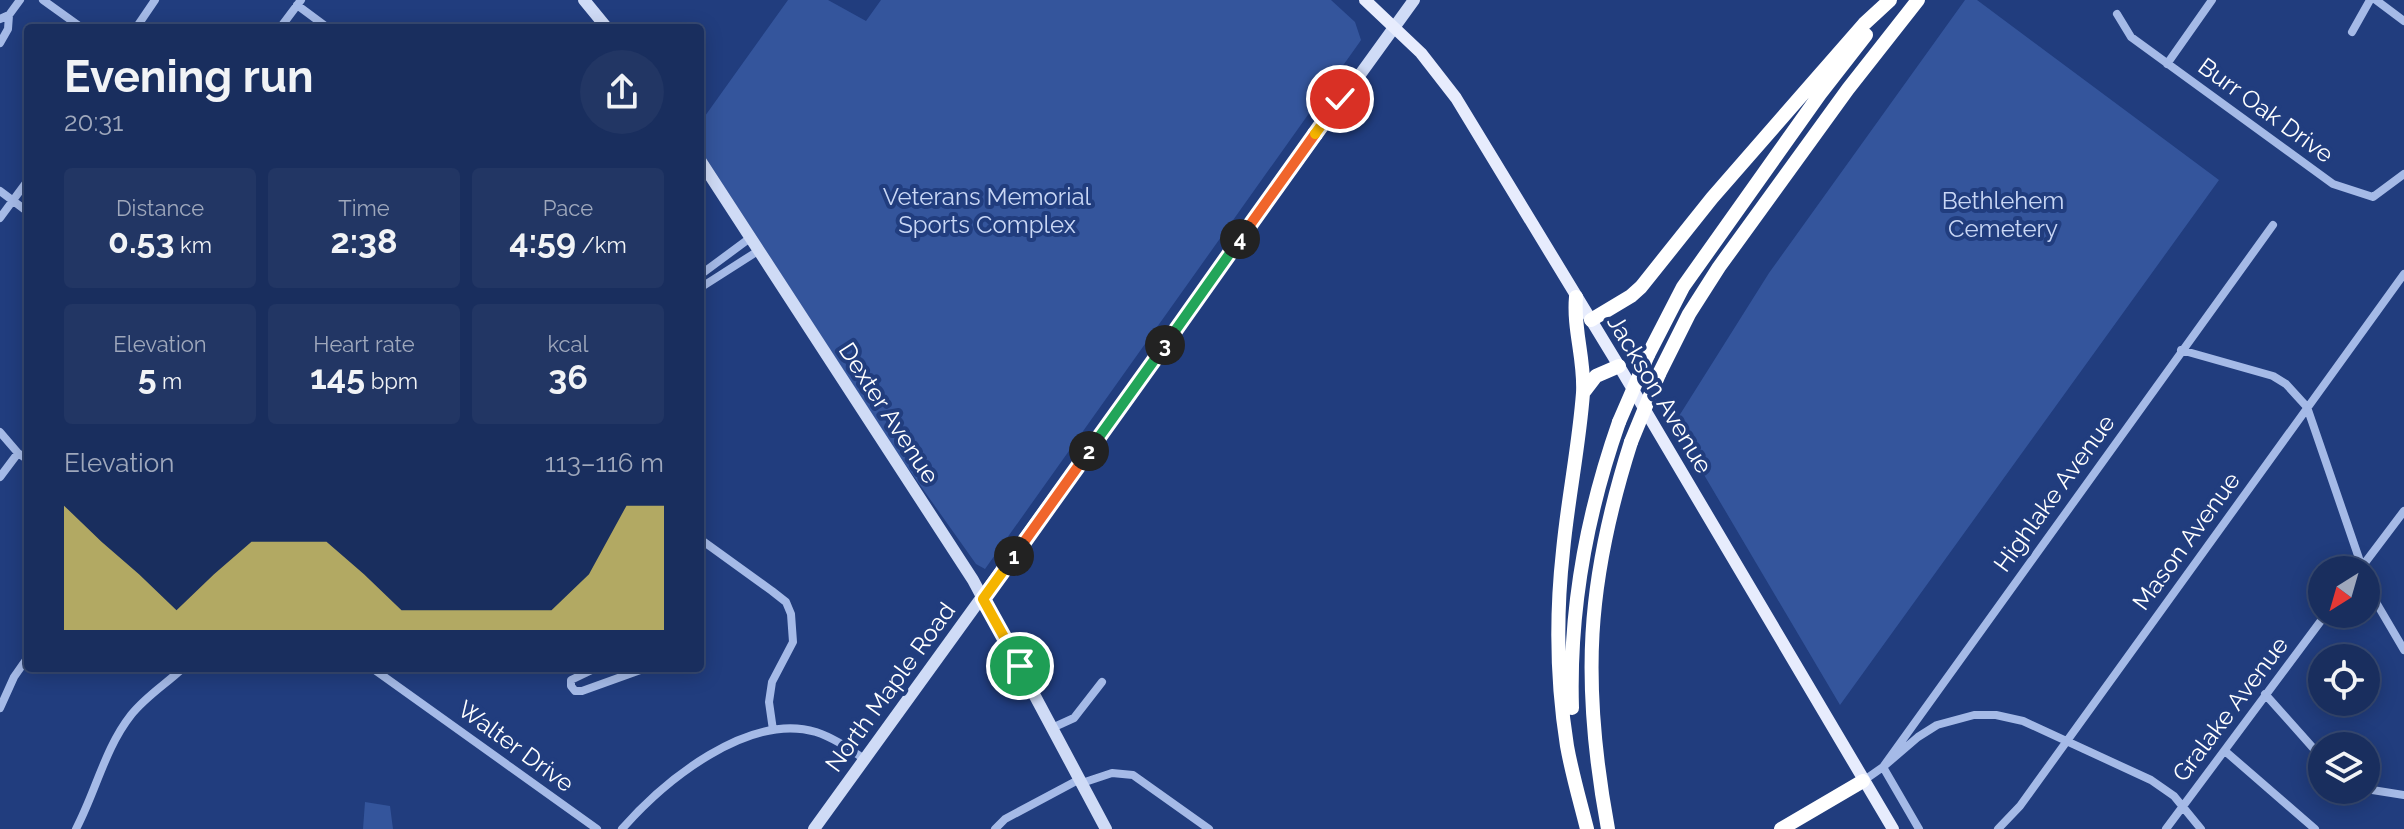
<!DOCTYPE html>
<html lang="en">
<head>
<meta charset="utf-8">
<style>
	body { margin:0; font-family:Raleway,sans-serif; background:#223664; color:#f1f3f6; height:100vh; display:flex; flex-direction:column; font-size:30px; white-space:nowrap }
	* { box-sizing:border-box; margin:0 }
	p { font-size:26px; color:#9fa8bc }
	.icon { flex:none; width:44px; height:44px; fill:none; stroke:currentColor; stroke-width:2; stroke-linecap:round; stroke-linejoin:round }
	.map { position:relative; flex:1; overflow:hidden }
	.side { position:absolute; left:24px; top:24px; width:680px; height:648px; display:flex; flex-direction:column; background:#192e5e; border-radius:8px; box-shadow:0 4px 20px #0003,0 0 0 2px #374a73 }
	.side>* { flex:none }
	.needle { width:52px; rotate:217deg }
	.buttons { position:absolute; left:2308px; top:556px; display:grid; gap:16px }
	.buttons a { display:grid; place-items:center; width:72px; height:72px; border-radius:50%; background:#192e5e; box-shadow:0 4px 20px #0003,0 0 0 2px #374a73; font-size:40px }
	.pin { position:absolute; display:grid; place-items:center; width:68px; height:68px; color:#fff; margin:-34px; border:4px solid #fff; border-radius:50%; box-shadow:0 2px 8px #0007 }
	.km { position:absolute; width:40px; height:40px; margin:-20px; border-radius:50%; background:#222; color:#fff; font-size:22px; line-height:40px; text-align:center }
	.round { display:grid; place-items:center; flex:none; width:84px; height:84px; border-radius:42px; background:#223664 }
	.head { display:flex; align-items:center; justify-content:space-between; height:136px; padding:0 40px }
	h1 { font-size:44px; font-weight:700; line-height:60px }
	.figures { display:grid; grid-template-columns:repeat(3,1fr); gap:12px; height:136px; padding:8px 40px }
	.figures div { display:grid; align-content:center; border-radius:8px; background:#223664; text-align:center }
	.figures b { font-size:34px; font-weight:700 }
	.figures small { font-size:22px; font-weight:400 }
	.figures p { font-size:22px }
	.chart { height:224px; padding:16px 40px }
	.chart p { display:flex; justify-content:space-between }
	.chart svg { width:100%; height:144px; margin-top:8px; fill:#f3dd66; opacity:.7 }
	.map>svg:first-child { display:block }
</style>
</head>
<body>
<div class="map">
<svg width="2404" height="829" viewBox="0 0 2404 829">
	<rect width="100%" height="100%" fill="#213d7e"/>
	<path fill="#34559c" d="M788,0H828L866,21L881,0H1331L1355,22L1361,40L1359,43L985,569L976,564L893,447L700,149V123Z
		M1965,0H1977L2219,180L1840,705L1674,424L1769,273Z
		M365,802L390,806L393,829H363Z"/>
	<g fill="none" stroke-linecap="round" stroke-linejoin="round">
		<path stroke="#a5bae7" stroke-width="8" d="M43,0L82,28
			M2376,0L2404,21
			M297,5L328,28
			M2117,14L2131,37L2333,184L2373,197L2404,174
			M0,19L9,15L20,0
			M136,28L155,0
			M280,28L301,0
			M2352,32L2370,0
			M0,43L8,29L9,15
			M2167,64L2212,0
			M0,191L28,212
			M0,218L28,180
			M700,275L750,238
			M700,288L758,251
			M700,314L702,321L700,333
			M2181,350L2273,376L2286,384L2307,407L2363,570
			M0,432L18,453L28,460
			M0,477L18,453
			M700,539L772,591L786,602L791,614L793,642L772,682L769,702L773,730
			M2361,568L2404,511
			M2366,577L2377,604L2404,650
			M372,668L597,829
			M596,668L571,680V686L575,691H582L646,668
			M2265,694L2322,758
			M0,708L14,677L28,657
			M1052,728L1074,718L1102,682
			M2225,751L2315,829
			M1863,781L1883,767L2273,225
			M1082,783L1112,773L1133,775L1209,829
			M2366,789L2404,795
			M76,829C96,791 105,748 131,715C146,696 166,684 183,668
			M622,829C664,781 748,712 816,732C834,738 849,748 864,759
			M995,829L1005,819L1080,779
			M1919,829L1883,767L1918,737L1937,725L1974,715H1996L2023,721L2151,780L2174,796L2201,829
			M1998,829L2020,806L2404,274
			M2166,829L2326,614"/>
		<path stroke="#cfdbf6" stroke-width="12" d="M584,0L607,28
			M700,160L973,580L1106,829
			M814,829L1414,0"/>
		<path stroke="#e7ecfd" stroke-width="12" d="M1365,0L1421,53L1456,98L1619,366L1893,829"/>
		<path stroke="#fff" stroke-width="14" d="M1576,297C1573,329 1585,360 1583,393C1579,446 1568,498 1563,551C1556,614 1557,683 1567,746C1572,774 1580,801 1587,829
			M1591,320L1631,296L1641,287L1712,198L1864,24L1890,0
			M1648,355L1683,287L1820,94L1866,35
			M1659,374L1689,314L1719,267L1848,89L1918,0
			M1583,393L1596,376L1619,366
			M1572,708C1569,609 1586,516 1619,422
			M1608,829C1581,683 1586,583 1631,442
			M1781,829L1863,781"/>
		<path stroke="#fff" stroke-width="14" d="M1619,422L1648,355
			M1631,442L1659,374"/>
	</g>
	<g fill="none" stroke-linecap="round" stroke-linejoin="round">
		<defs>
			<path id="split-1" d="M1014,556L983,599L1020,666"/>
			<path id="split-2" d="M1014,556L1089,451"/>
			<path id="split-3" d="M1089,451L1165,345"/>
			<path id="split-4" d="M1165,345L1240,239"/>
			<path id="split-5" d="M1240,239L1315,134"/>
			<path id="split-6" d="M1315,134L1340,99"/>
		</defs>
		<use href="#split-1" stroke="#fff" stroke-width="16"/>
		<use href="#split-2" stroke="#fff" stroke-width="16"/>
		<use href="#split-3" stroke="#fff" stroke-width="16"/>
		<use href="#split-4" stroke="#fff" stroke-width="16"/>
		<use href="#split-5" stroke="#fff" stroke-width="16"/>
		<use href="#split-6" stroke="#fff" stroke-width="16"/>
		<use href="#split-1" stroke="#f5b400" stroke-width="10"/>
		<use href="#split-2" stroke="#f0652b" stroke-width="10"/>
		<use href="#split-3" stroke="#22a559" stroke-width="10"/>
		<use href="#split-4" stroke="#22a559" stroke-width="10"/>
		<use href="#split-5" stroke="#f0652b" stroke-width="10"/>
		<use href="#split-6" stroke="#f5b400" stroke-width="10"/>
	</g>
	<g text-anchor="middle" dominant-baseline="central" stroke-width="8" stroke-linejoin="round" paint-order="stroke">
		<g font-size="24" fill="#fff" stroke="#213d7e">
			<text transform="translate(2266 110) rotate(36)">Burr Oak Drive</text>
			<text transform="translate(1660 394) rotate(59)">Jackson Avenue</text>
			<text transform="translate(889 413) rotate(57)">Dexter Avenue</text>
			<text transform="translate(2054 493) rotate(-54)">Highlake Avenue</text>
			<text transform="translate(2186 541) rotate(-54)">Mason Avenue</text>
			<text transform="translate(890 687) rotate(-54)">North Maple Road</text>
			<text transform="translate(2230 709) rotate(-53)">Gralake Avenue</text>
			<text transform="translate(516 746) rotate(36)">Walter Drive</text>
		</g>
		<g font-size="24" fill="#c9d7f5" stroke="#213d7e">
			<text x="987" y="196">Veterans Memorial<tspan x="987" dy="28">Sports Complex</tspan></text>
			<text x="2003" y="200">Bethlehem<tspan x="2003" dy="28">Cemetery</tspan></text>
		</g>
	</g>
</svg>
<div class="buttons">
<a><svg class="needle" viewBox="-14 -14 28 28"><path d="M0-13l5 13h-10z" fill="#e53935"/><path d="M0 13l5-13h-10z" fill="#9fa8bc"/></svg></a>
<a><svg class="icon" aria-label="locate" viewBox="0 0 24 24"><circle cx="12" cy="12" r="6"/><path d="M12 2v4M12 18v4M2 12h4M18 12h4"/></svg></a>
<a><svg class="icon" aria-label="layers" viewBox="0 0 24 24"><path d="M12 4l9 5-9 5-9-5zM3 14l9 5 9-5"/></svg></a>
</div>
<div class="pin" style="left:1020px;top:666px;background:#1e9e55"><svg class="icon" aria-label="arrive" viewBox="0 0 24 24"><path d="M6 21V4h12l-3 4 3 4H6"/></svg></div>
<div class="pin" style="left:1340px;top:99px;background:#d93025"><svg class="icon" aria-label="check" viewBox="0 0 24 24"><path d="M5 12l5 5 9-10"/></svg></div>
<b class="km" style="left:1014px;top:556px">1</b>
<b class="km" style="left:1089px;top:451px">2</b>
<b class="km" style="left:1165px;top:345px">3</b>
<b class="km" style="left:1240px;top:239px">4</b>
<section class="side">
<div class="head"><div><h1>Evening run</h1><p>20:31</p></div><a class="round"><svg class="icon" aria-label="share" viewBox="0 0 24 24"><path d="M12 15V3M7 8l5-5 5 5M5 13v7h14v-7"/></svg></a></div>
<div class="figures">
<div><p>Distance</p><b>0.53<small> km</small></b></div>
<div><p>Time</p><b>2:38</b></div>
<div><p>Pace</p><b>4:59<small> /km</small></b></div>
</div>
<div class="figures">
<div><p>Elevation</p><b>5<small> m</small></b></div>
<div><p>Heart rate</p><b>145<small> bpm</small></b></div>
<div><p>kcal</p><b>36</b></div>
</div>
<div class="chart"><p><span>Elevation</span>113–116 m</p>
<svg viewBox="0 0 160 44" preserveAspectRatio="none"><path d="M0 44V6L10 17L20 27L30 38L40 27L50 17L60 17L70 17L80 27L90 38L100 38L110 38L120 38L130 38L140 27L150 6L160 6V44z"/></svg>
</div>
</section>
</div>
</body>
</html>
